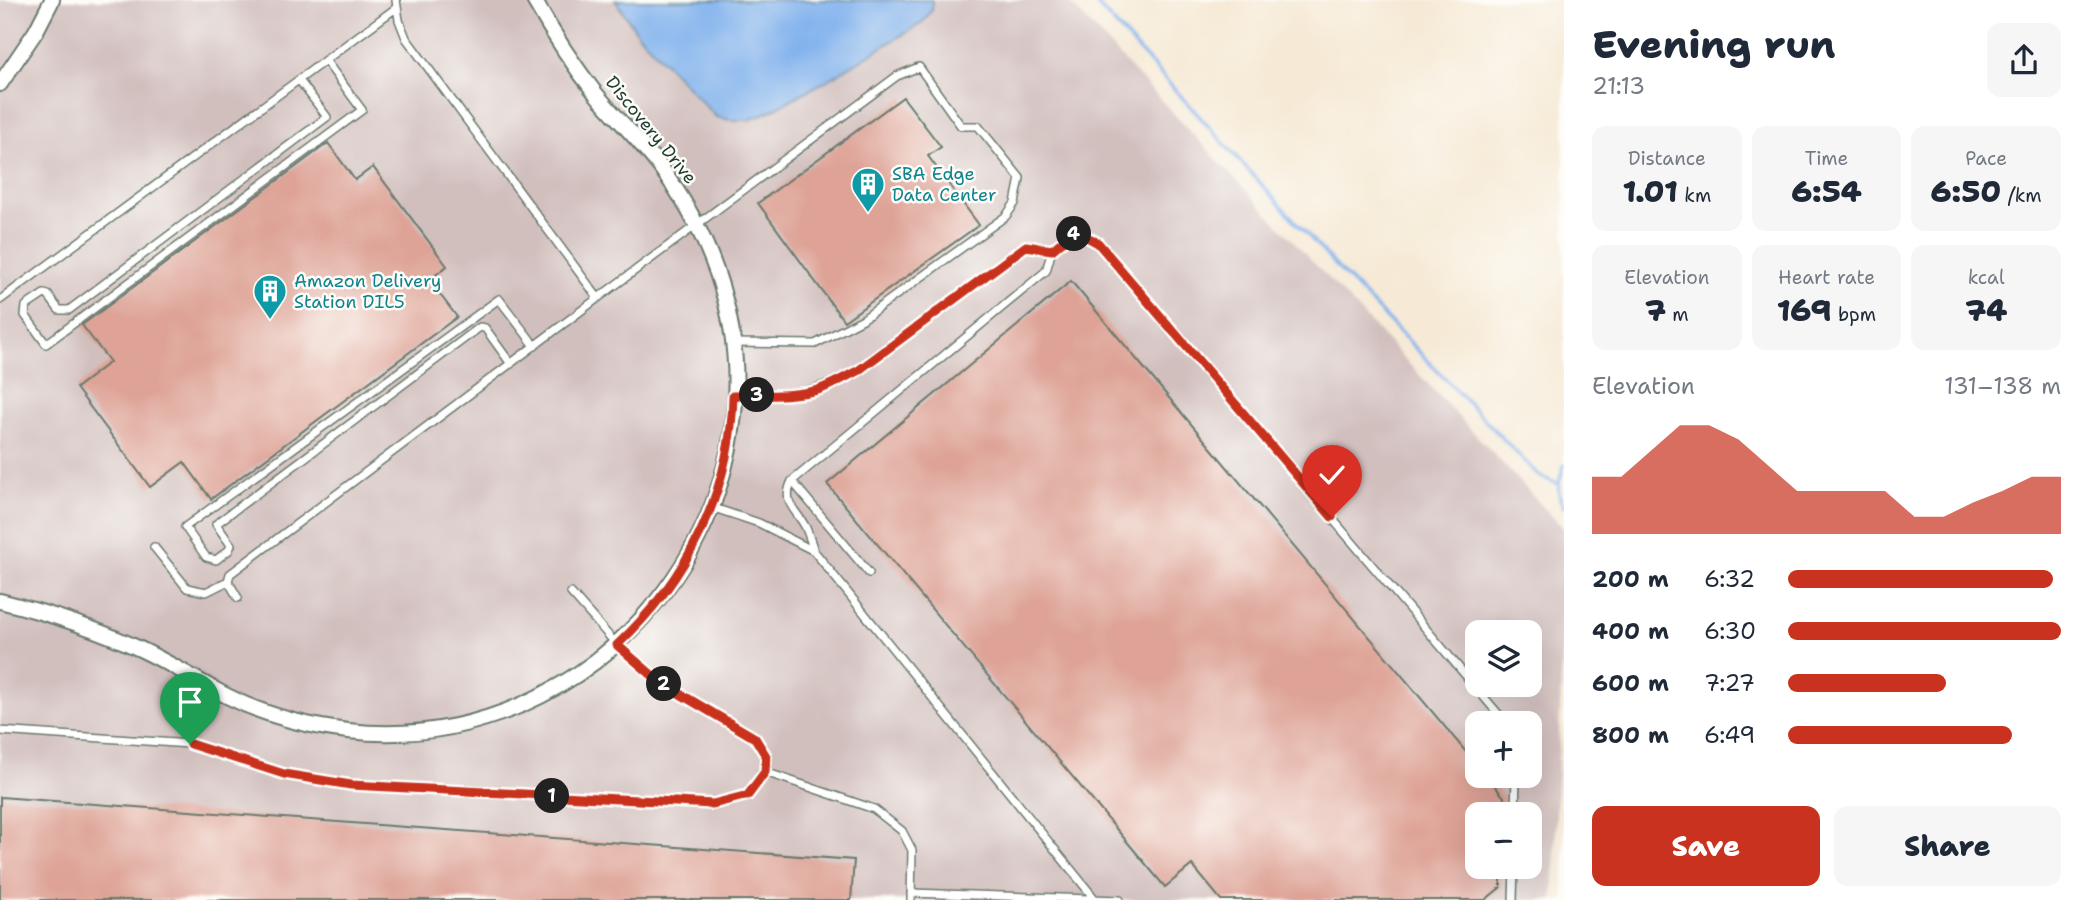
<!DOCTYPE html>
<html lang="en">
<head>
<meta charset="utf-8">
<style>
	body { margin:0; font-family:"Shantell Sans",sans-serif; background:#f6f6f7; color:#1f2937; height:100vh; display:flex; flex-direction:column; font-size:26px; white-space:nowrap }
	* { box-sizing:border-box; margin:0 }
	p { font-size:23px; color:#747a83 }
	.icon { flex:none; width:38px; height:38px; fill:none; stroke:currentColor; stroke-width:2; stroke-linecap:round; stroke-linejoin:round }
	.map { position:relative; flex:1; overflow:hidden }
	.sheet { display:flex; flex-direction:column; background:#fff; width:525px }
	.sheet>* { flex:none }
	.buttons { position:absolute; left:1465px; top:620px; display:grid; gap:14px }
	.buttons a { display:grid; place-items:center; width:77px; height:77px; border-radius:14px; background:#fff; box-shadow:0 7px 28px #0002; font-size:35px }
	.pin { position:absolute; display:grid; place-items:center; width:60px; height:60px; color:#fff; margin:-72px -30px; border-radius:50% 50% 50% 0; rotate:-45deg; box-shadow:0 0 7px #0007 }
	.pin .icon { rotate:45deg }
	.km { position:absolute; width:35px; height:35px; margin:-18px; border-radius:50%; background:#222; color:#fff; font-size:19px; line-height:35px; text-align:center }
	.round { display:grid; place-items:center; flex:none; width:74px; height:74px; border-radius:14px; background:#f6f6f7 }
	.overview { display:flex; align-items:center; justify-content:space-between; height:119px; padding:0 28px }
	h1 { font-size:38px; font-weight:800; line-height:52px }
	.stats { display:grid; grid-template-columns:repeat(3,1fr); gap:10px; height:119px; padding:7px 28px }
	.stats div { display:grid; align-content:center; border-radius:14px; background:#f6f6f7; text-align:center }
	.stats b { font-size:30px; font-weight:800 }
	.stats small { font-size:19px; font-weight:400 }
	.stats p { font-size:19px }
	.chart { height:196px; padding:14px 28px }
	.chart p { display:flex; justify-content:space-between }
	.chart svg { width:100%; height:126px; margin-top:7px; fill:#c8321e; opacity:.7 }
	.button { display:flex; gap:14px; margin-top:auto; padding:14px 28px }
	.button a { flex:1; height:80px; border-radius:14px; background:#c8321e; color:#fff; font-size:28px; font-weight:800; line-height:80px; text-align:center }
	.button a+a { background:#f6f6f7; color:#1f2937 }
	ul { padding:0 28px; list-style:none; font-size:23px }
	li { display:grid; grid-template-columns:112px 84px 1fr; align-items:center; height:52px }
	li i { height:18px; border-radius:9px; background:#c8321e }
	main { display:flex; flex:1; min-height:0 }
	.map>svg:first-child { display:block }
</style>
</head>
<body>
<main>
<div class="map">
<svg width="1564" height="900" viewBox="0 0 1564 900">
	<rect width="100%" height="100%" fill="#fdfcf7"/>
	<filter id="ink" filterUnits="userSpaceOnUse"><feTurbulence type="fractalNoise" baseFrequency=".0143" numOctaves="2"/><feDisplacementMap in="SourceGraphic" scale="14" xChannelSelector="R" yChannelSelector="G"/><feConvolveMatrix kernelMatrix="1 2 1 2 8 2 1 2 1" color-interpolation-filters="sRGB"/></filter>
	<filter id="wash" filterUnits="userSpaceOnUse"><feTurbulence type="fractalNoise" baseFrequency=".00686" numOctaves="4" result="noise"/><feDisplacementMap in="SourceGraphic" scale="28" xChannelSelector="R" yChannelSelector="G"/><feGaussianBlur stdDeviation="1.57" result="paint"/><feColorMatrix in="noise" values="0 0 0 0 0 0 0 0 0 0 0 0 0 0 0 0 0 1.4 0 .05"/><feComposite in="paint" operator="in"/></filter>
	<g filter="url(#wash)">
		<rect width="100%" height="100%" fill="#f6ead6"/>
		<path fill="#d1bfbe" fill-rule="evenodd" d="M0,0H1067L1564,529V600L1553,900H0ZM1477,632H1530V684H1477ZM1477,723H1530V775H1477ZM1477,814H1530V866H1477Z"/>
		<path fill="#82b2ed" stroke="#507890" stroke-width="2" d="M615,0H932V10L922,23L826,81L770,111L749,120H731L716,117L639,35Z"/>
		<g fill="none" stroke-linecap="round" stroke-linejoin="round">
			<path stroke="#82b2ed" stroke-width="3.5" d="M1093,0L1337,267L1539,476L1558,484
				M1564,465C1559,480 1555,493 1564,507"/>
		</g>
		<g id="blocks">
			<path fill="#dea396" d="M903,97L941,147L928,156L979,225L844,321L758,203Z
				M328,143L355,180L373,167L447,266L429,280L457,317L211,499L184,462L150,487L76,388L110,362L82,325Z
				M1071,281L1477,765V775H1486L1504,797L1503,814H1477V866H1501V887L1485,900H1221L1192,865L1165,887L827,484Z
				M0,797L854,860L851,900H0Z"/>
		</g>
	</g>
	<g filter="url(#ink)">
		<use href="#blocks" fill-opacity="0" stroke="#6a7a6d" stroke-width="2"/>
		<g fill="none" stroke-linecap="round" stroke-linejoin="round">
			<defs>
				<path id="service" d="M396,0L399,20L406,38L598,298L897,76L919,67L961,126H978L1020,178L1015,203L1006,216L863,319L815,344L732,343
					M299,80L327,117L69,310H59L48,295L44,294L26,306L25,315L46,344L362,110L325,60
					M0,300L396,8
					M511,364L485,328L480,327L216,524L231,545L229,550L216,560L206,557L185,527L499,299L535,346
					M733,396C786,395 811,396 859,370L1026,246L1052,250L1071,234L1085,236L1098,243L1506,723
					M792,481L869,573
					M711,507L759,523L814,551L1094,898
					M154,547L187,588L206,592L228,581
					M814,550C811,543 809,535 806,528C797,510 781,503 792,481L1046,271L1052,250
					M238,598L228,581L230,574L598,298
					M0,731L190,744L284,774L351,785L713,804L748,795L765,772L766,756L755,738L661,682L617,645L571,593
					M765,772L874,809L902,831L912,850L911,900
					M1515,814L1516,775
					M911,893L1120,900
					M1513,900L1514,866"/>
				<path id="minor" d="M0,84L36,31L52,0
					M0,601C48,613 95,628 140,649C170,663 198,681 227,696C264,715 306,726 348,731C596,759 799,511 717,273C704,236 685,200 661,168C641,142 617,119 596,94C573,65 552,32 534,0"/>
			</defs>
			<use href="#service" stroke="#6a7a6d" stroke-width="10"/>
			<use href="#minor" stroke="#6a7a6d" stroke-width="18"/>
			<use href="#service" stroke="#fff" stroke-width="7"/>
			<use href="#minor" stroke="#fff" stroke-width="14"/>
		</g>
	</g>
	<g fill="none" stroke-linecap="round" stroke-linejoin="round" filter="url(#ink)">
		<defs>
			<path id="route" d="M190,744L284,774L351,785L713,804L748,795L765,772L766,756L755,738L660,682L617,645C687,580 731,492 733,396C761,395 791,397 818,390C832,385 846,377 859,370L1026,246L1052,250L1071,234L1085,236L1098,243L1332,517"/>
		</defs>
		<use href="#route" stroke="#fff" stroke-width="14"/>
		<use href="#route" stroke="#c8321e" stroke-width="9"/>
	</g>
	<defs>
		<symbol id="building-pin" viewBox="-11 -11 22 30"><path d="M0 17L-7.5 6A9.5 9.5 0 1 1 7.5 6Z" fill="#0f9aa8" stroke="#fdfcf7"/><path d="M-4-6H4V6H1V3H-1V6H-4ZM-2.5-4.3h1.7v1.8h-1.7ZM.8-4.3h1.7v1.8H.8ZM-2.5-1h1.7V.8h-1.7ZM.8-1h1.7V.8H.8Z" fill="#fff"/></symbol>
	</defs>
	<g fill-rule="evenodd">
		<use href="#building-pin" x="849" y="165" width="38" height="52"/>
		<use href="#building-pin" x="251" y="272" width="38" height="52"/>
	</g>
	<g text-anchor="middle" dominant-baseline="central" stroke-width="5" stroke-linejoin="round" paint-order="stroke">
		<g font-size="18" fill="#1f3d34" stroke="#fdfcf7">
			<text transform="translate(651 130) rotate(51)">Discovery Drive</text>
		</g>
		<g font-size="18" fill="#0d838f" stroke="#fdfcf7" text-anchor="start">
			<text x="892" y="174">SBA Edge<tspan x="892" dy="21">Data Center</tspan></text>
			<text x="294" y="281">Amazon Delivery<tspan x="294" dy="21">Station DIL5</tspan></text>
		</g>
	</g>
</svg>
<div class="buttons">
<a><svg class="icon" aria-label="layers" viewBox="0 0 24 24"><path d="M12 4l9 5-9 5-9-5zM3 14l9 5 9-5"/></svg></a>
<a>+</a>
<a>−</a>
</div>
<div class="pin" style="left:190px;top:744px;background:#1e9e55"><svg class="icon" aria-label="arrive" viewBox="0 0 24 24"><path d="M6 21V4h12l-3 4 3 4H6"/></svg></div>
<div class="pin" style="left:1332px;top:517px;background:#d93025"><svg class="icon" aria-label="check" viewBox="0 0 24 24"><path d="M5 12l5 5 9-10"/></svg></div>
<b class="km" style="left:552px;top:796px">1</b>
<b class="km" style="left:664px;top:684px">2</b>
<b class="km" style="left:757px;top:395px">3</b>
<b class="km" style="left:1074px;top:234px">4</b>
</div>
<section class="sheet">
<div class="overview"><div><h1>Evening run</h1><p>21:13</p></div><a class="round"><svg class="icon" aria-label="share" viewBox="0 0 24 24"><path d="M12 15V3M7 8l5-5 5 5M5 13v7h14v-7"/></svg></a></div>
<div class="stats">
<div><p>Distance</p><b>1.01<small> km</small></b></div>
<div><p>Time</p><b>6:54</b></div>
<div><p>Pace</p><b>6:50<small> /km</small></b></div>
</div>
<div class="stats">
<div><p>Elevation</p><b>7<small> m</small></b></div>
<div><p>Heart rate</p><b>169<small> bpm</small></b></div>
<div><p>kcal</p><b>74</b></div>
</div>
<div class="chart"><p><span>Elevation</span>131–138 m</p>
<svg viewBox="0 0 160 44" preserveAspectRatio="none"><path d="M0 44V24L10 24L20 15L30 6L40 6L50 11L60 20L70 29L80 29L90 29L100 29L110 38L120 38L130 33L140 29L150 24L160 24V44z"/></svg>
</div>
<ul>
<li><b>200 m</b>6:32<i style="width:97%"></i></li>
<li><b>400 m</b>6:30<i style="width:100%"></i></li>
<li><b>600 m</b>7:27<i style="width:58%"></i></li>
<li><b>800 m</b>6:49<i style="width:82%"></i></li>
</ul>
<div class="button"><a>Save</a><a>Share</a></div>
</section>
</main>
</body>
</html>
